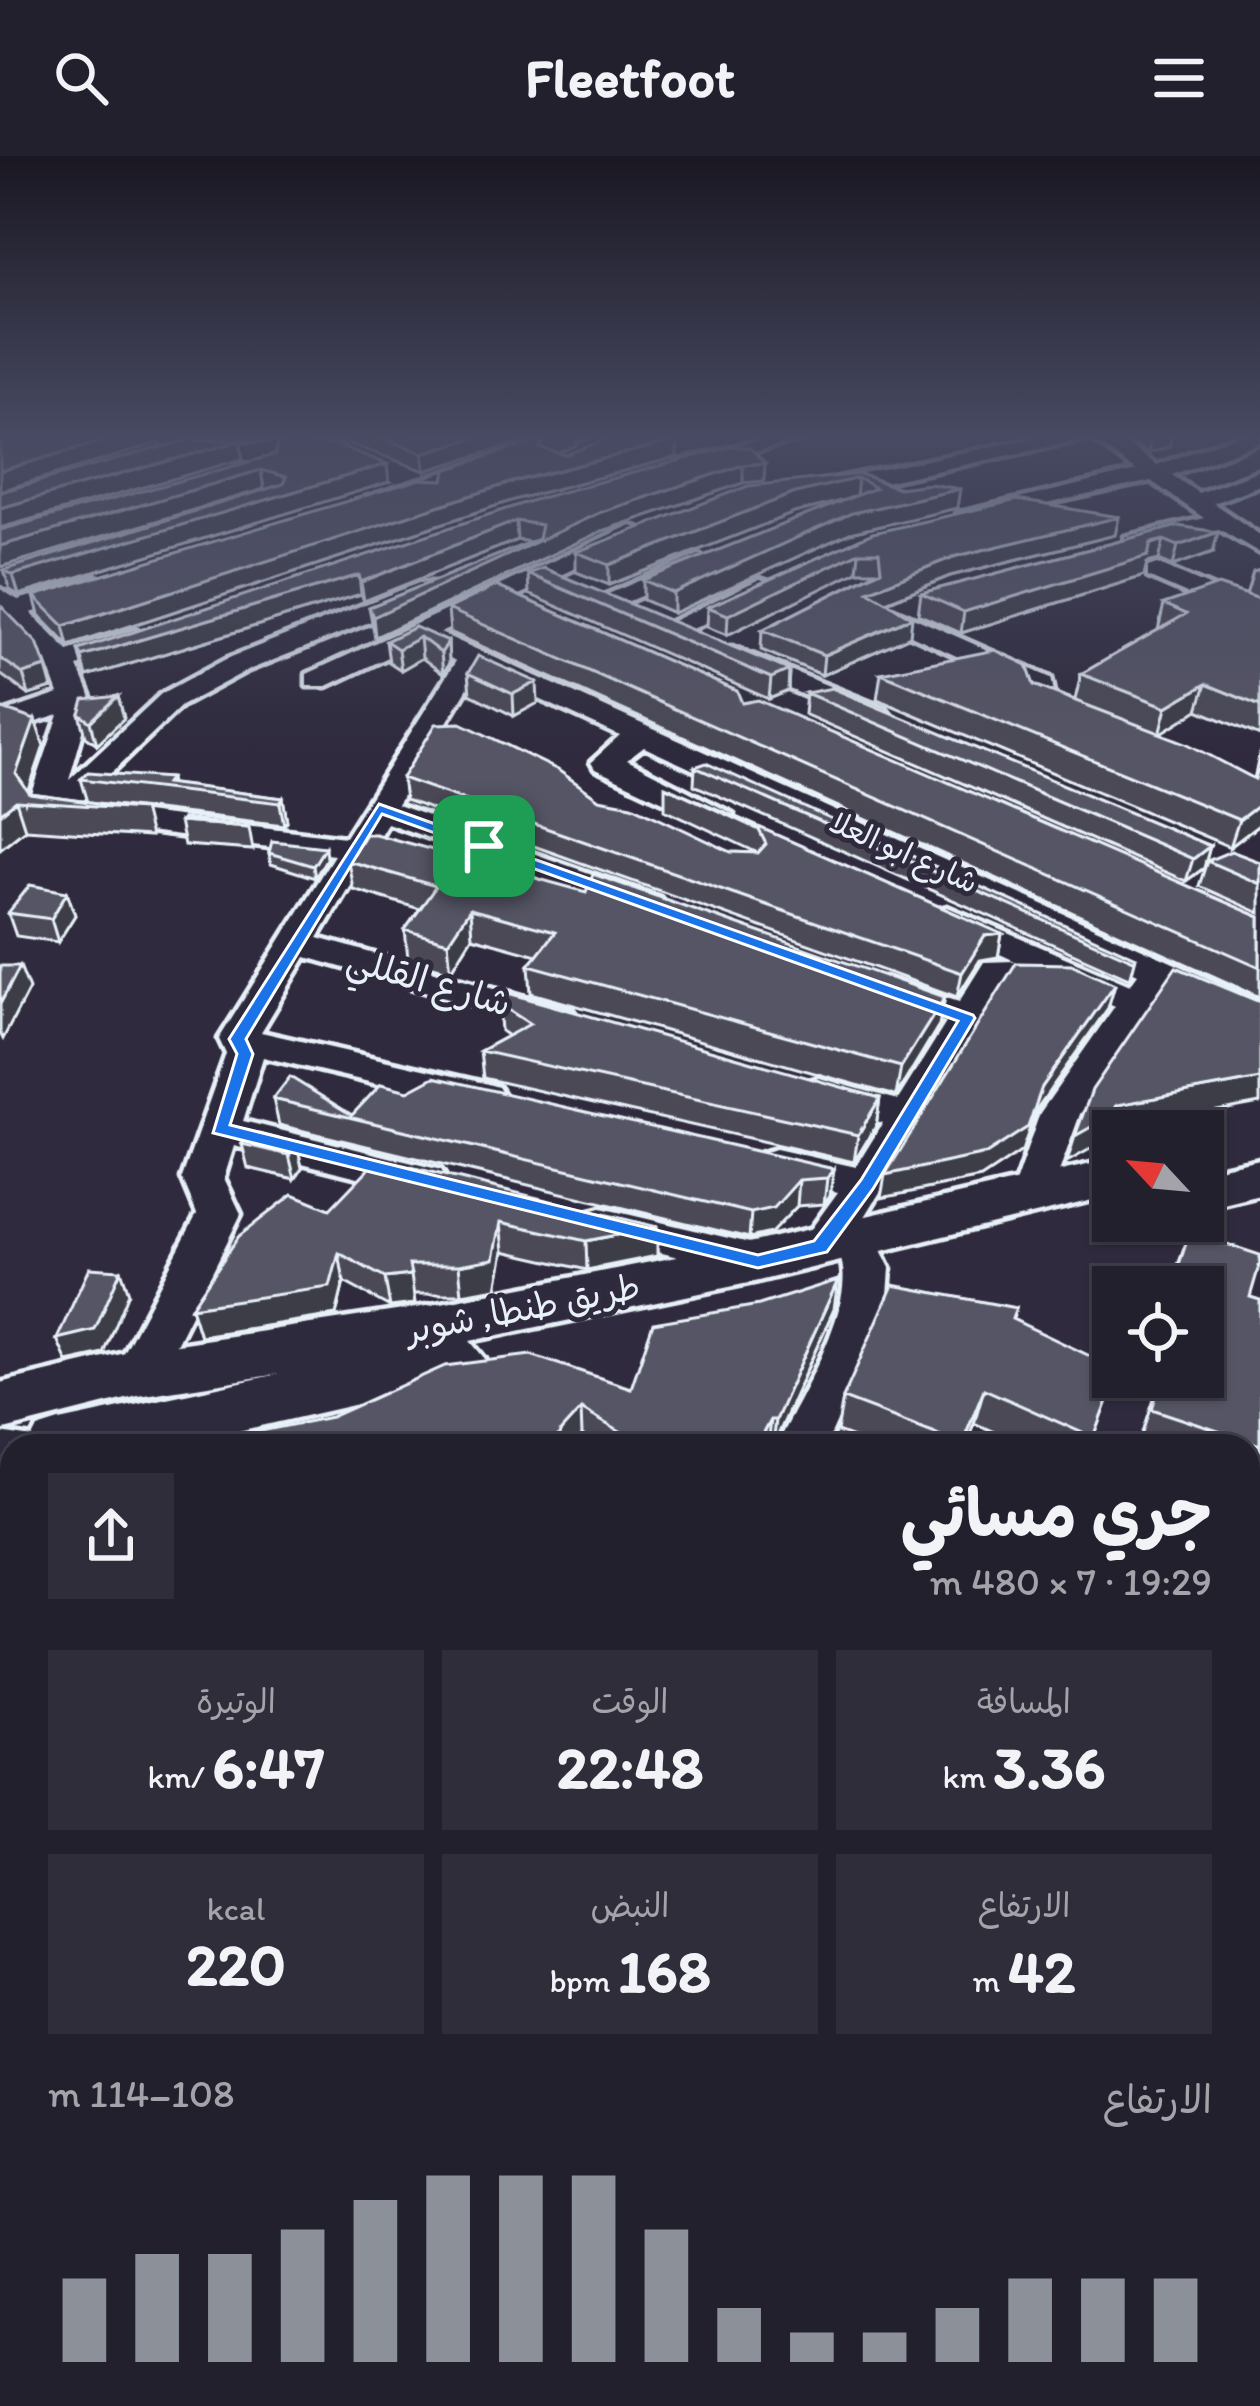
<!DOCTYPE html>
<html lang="ar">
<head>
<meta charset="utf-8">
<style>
	body { margin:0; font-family:Itim,"Playpen Sans Arabic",sans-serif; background:#2f2d3a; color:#f1f3f6; direction:rtl; height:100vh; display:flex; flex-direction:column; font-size:45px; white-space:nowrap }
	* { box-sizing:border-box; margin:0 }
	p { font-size:39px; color:#a3a3aa }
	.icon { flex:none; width:66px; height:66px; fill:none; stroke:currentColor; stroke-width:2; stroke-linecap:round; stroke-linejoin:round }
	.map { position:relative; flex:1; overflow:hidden; direction:ltr }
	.drawer { position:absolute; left:0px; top:1278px; width:1260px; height:972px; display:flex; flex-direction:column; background:#23202e; border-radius:36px 36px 0 0; box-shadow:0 3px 9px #0004,0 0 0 3px #403e4a; direction:rtl }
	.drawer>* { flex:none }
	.needle { width:78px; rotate:296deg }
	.fabs { position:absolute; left:1092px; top:954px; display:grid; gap:24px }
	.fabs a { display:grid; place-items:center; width:132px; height:132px; border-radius:0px; background:#23202e; box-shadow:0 3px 9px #0004,0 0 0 3px #403e4a; font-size:60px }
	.pin { position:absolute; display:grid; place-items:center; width:102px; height:102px; color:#fff; margin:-51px; border-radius:24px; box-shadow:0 6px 18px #0006 }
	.round { display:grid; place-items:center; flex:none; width:126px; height:126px; border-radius:0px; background:#2f2d3a }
	.head { display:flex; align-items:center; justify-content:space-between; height:204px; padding:0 48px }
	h1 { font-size:66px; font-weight:700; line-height:90px }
	.metrics { display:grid; grid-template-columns:repeat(3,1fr); gap:18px; height:204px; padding:12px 48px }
	.metrics div { display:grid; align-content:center; border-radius:0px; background:#2f2d3a; text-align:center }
	.metrics b { font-size:60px; font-weight:700 }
	.metrics small { font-size:33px; font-weight:400 }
	.metrics p { font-size:33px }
	.chart { height:336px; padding:24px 48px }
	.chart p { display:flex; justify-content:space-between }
	.chart svg { width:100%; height:216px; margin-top:12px; stroke:#8c9099; stroke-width:6 }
	header { display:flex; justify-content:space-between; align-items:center; height:156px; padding:0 48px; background:#23202e; font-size:54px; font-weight:700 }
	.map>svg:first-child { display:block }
</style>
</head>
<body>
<header><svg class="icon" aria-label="menu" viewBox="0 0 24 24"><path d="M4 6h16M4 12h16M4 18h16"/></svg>Fleetfoot<svg class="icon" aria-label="search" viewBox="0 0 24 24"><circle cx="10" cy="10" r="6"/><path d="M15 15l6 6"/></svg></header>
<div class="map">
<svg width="1260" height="2250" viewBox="0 0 1260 2250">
	<rect width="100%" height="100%" fill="#2f2a3d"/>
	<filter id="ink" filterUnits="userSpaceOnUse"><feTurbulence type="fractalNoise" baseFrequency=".00833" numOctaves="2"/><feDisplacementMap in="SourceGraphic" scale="24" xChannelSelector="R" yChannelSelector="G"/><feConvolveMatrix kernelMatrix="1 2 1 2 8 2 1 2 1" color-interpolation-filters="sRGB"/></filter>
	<g filter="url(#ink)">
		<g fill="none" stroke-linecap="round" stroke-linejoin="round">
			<defs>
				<path id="minor" d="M151,279L220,288H335L346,295L335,302C282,298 192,319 151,279Z
					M559,279H593L385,347L365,342Z
					M779,279H820L689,312L678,305Z
					M1050,279H1113L1157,309L1238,279H1260V286L1172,319L1198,337L1260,314V329L1213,347L1260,379V397L1219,373L1125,391V381L1204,362L1151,325L968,365L956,358L1136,315L1090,282L814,341L802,334L814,327Z
					M629,370L638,372V382L440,477L1260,846V872L1166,831L1080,958L1047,1049L1032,1054L1017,1049L1011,1039L1040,957L1115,850L1065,827L1008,826L860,1069L870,1072L890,1112L887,1152L826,1290H776C798,1244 861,1145 839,1098L820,1107L804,1102L798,1091L838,1036L761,1017L755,1007L761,997L776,993L856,1011L883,967L805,944L799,935L805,926L819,922L898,944L946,867L872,841L867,833L872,825L885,822L959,846L984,806L1015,805L935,768L930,761L935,754L947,751L1130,829L1138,818L644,591L627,604L733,658L717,668L706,665L595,613L591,606L620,580L478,515L397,649L660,742L665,749L660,756H636L387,667L318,782L572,854L578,862L559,874L306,801L261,876L484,927L498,931L504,940L498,949L484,953L263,901L243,965L441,1014L447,1024L441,1034L426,1038L234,990L224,1022L241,1058L155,1230L138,1235L121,1230L114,1217L197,1058L182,1022L226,898L219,883L334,699L42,663L29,647L59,559L0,577V558L59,538L47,505L0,456V433L18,444L96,421L105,424V434L31,457L68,495L135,474L149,482L78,511L92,544L69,624L161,538L226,503L419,427H437V439L246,515L181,550L78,649L345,681L456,505L418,487L327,530H307V518Z
					M699,399L712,407L708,412L614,451H596L592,445Z
					M1157,408L1260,452V470L1148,421V411Z
					M760,423L769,426V436L680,479H660L656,473Z
					M883,448L1051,522L1055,541L1094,561L1079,570L1030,551L1026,532L874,462L870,456Z
					M732,491L886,553L891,559L886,565H866L722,505L718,499Z
					M601,1052L758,1089L774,1094L780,1105L774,1116L758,1121L586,1078L579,1067L586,1056Z
					M0,1380L12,1383V1429L0,1426Z
					M0,1712L12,1717V1779L0,1774Z
					M12,1822V1907L0,1912V1827Z
					M0,2112L12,2116V2190L0,2186Z"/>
				<path id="tertiary" d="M1113,1003V1039L758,1125L470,1185L485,1203L476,1219L455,1226L172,1290H12V1327L0,1329V1277L33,1282L38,1272L60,1265L278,1218L138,1240L0,1275V1227L138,1194L416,1152L758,1085Z
					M1260,1003V1039L1203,1053V1015Z"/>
			</defs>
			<use href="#minor" stroke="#e8f1f8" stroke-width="9"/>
			<use href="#tertiary" stroke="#e8f1f8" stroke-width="9"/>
			<use href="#minor" fill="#2f2a3d" fill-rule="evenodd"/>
			<use href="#tertiary" fill="#2f2a3d" fill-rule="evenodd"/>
		</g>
		<path fill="#4b4957" stroke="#e8f1f8" stroke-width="3" d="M179,279H528V284L425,315L339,284H221Z
			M554,279H576V289L558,297L565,299L677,301L517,343L69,490L39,459L34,440L444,324Z
			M1120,279H1172L1169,291L1148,297Z
			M733,290L765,307L764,325L743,327L602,375L375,481L369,451L531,386L517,384L364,445L361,438L87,521L84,514L79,494Z
			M274,299L389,326L19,439L10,434L4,414L265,333L0,411Z
			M860,318L957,352L850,377L673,457L643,444V424L847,343L794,357L609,429L576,416V396Z
			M1119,361L1115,379L950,420L887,446L910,480L822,519L761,494L762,474L877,415H857L727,479L707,471L708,451L873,377Z
			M1178,370L1213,396L1173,410L1159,404L1147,407L1144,420L961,477L918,458L921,437Z
			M1260,414V580L1198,554L1160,577L1254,623L1260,596V668L1230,691L877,543L881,517L1034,529L1075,544L1081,518L1158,474L1164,448L1246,439L1253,416Z
			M528,418L789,514L788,535L769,543L529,438Z
			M0,449L52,532L29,539L0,518Z
			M448,453L742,547L1260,761V841L450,476Z
			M415,471L448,486L449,507L443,518L422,502L401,514L389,506L386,485Z
			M468,517L538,547L514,560L470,538Z
			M806,537L1210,690L1204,712L1186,725L804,558Z
			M118,540L124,562L97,588L86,580L80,558Z
			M0,552L44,590L28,636L30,638L143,653L150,681L25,673L0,693Z
			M695,611L1136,801L1131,820L1129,822L694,629Z
			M170,622L171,628L283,642L287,665L284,669L88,646L81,623Z
			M402,622L599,643L731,696L758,697L665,653V630L1002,778L998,801L980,804L957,841L405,644Z
			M179,666L249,671L253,694L184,689Z
			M269,697L326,703L315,722L271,708Z
			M348,705L945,841L939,869L896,940L531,837L529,809L537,799L472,781L451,815L408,803L405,774L420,753L353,733Z
			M1207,705L1260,706V757L1199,730Z
			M67,736L75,759L58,786L16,780L8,757Z
			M499,848L880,942L876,970L854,1006L483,922L480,895L508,880L501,875Z
			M408,935L834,1013L830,1039L824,1048L797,1050L771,1077L749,1082L279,969L273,943L352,959Z
			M242,988H297L302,1012L295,1023L248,1012Z
			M330,1053L657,1071V1100L587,1114L504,1095L497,1132L462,1138H414L415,1148L390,1151L344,1126L336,1159L200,1180L191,1151Z
			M1190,1076L1250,1141L1260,1144V1322L1248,1318V1290H1165L1141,1282L1161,1221H1203V1131H1170Z
			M1016,1152L1013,1163L1117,1221L1091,1290H1026L974,1267L965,1290H875L837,1276L843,1242Z
			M834,1153L773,1290H598L582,1280L186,1290L631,1232Z
			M1248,1340L1260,1345V1778L1248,1772Z
			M1163,2238H1248L1260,2250H1197Z"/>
		<path fill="#3d3c47" stroke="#e8f1f8" stroke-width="3" d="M123,279H154L156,288L0,335V315Z
			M484,279H528V284L425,315L423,297Z
			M560,279H576V289L543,304L540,292L543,286Z
			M1160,279H1172L1169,291L1148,297L1152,281Z
			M677,284V301L517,343L69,490L64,470L516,325Z
			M240,285L243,303L0,372V352Z
			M387,308L389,326L19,439L13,419Z
			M743,309V327L602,375L375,481L373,461L601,356Z
			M261,314L264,333L0,411V390Z
			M858,322L856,341L794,357L609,429V409L795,337Z
			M960,333L957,352L850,377L673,457V437L852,357Z
			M1119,361L1115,379L950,420L866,454L868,435L953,401Z
			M516,365L517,384L364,445L361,426Z
			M1218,376L1213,396L1173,410L1178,390Z
			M1164,384L1159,404L1147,407L1144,420L961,477L964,456Z
			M859,396L857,415L727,479L728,459Z
			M359,419L361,438L87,521L82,501Z
			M912,461L910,480L822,519L824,499Z
			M420,481L422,502L401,514L398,493Z
			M448,486L449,507L443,518L441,497Z
			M46,511L52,532L29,539L23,518Z
			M789,514L788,535L769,543L771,522Z
			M537,526L538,547L514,560L513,538Z
			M1206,528L1198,554L1160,578L1167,551Z
			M118,540L124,562L97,588L91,566Z
			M35,564L44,590L25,646L16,618Z
			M283,642L287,665L284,669L280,647Z
			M16,645L25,673L0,693V658Z
			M1260,648V668L1230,691L1239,664Z
			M1210,690L1204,712L1186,725L1193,703Z
			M325,691L326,703L315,722L313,710Z
			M67,736L75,759L58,786L51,763Z
			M470,753L472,781L451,815L448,786Z
			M1002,778L998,801L980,804L957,841L962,817L985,780Z
			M20,810L29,833L3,883L0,877V848Z
			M1115,828L1108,852L1036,954L1022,995L981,1022L881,1042L885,1019L1042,931Z
			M945,841L939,869L896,940L901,911Z
			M1260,923V947L1109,975L1103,986L1067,1006L1075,980L1117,949Z
			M880,942L876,970L854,1006L858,979Z
			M297,988L302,1012L295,1023L289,999Z
			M834,1013L830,1039L824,1048L827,1022Z
			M799,1024L797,1050L771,1077L749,1082L751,1057Z
			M501,1066L504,1095L497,1132L462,1138L459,1109Z
			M657,1071V1100L587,1114L586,1085Z
			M339,1097L344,1126L336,1159L200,1180L191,1151Z
			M121,1114L129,1137L104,1198L67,1206L57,1183Z
			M411,1119L415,1148L390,1151L385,1122Z
			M838,1124L834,1153L772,1290L775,1264Z
			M984,1233L974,1267L965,1290H961Z
			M581,1253L582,1280L574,1290H554L561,1275Z
			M770,1264L767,1290H756Z
			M552,2238H563L555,2250H545Z"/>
		<path fill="#575565" stroke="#e8f1f8" stroke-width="3" d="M0,279H123L0,315Z
			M374,279H484L423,297Z
			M554,279H560L543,286L540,292L565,299L617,279H636L677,284L516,325L64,470L34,440L420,323L444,324L446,314Z
			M187,284L240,285L0,352V336Z
			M278,286L336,288L387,308L13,419L4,414L283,328L286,321L261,314L0,390V374L274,299Z
			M733,290L750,292L765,307L743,309L601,356L373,461L369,451L538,383L541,369L516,365L361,426L359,419L82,501L79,494L536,343Z
			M860,318L898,332L930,328L960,333L852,357L673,437L643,424L875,332L858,322L795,337L609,409L576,396L748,330Z
			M1017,344L1119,361L953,401L868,435L912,461L824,499L762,474L881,414L879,396H859L728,459L708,451L873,377Z
			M1178,370L1218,376L1178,390L1164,384L1151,387L1148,400L964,456L921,437Z
			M543,412L789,514L771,522L528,418Z
			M1218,429L1260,443V550L1206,528L1167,551L1081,518L1186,458L1164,448Z
			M496,430L737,535L742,547L758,544L1260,761V811L448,453Z
			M0,449L37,487L46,511L23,518L0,502Z
			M415,471L448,486L441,497L420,481L398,493L386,485Z
			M995,494L1027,509L1034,529L1186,587L1255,623L1257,615L1260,616V648L1239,664L881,517Z
			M478,500L537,526L513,538L468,517Z
			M832,532L1210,690L1193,703L806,537Z
			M118,540L91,566L80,558L84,544Z
			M0,552L35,564L16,618L30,638L143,653L16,645L0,658Z
			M461,567L558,614L599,643L632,649L731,696L758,697L766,688L759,674L665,630L1002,778L985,780L962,817L402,622L436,568Z
			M706,607L1136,801L1134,804L695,611Z
			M88,616L170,622L166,627L283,642L280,647L81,623Z
			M182,663L249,671L179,666Z
			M365,678H375L586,736L593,718L945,841L901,911L529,809L555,776L470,753L448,786L405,774L436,730L348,705Z
			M272,685L325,691L313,710L269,697Z
			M1231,695L1260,706V728L1207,705Z
			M30,729L67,736L51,763L8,757Z
			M1016,807L1071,808L1115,828L1042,931L1028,971L986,998L885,1019Z
			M0,810H20L0,848Z
			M1176,811L1260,846V923L1117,949L1111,960L1075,980L1092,934Z
			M508,837L880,942L858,979L480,895L530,868L499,848Z
			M290,921L352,959L381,928L408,935L434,921L834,1013L827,1022L799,1024L774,1052L751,1057L273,943Z
			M250,976L297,988L289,999L242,988Z
			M378,1003L657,1071L586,1085L501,1066L494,1103L459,1109H409L411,1119L385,1122L339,1097L330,1131L191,1151L239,1080L293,1038L330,1053Z
			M1190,1076L1260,1099V1107L1250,1141L1260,1144V1289L1152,1253L1162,1221H1203V1143L1208,1124L1177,1114Z
			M89,1112L121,1114L95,1174L57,1183Z
			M838,1124L775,1264H770L756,1290H644L581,1253L561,1275L554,1290H186L331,1261L445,1210L531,1199L631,1232L653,1167L759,1149Z
			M893,1129L1016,1152L1012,1163L1113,1211V1221H1117L1094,1282L984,1233L962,1287L843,1242Z
			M12,1325V1372L0,1339V1328Z
			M1248,1340L1260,1345V1540L1248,1534Z
			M1260,1553V1743L1248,1737V1564Z
			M1248,2089L1260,2091V2250H1252L1217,2238H1248Z
			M469,2238H552L545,2250H477Z
			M736,2238H891L892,2250H735Z"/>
	</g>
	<linearGradient id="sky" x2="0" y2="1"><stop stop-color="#1a1722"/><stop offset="0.47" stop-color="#474a62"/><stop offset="1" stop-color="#474a62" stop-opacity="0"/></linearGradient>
	<rect width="1260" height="594" fill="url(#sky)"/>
	<path fill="#1a73e8" stroke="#fff" stroke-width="3" fill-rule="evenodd" d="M379,648L973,859L975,862L873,1033L827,1096L758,1112L213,977L237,898L229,883ZM382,658L958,865L861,1024L814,1085L758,1099L230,969L253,898L246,883Z"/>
	<g text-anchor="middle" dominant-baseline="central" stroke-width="10" stroke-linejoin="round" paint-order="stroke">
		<g font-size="30" fill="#e8f1f8" stroke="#2f2a3d">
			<text transform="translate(904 696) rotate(24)">شارع ابو العلا</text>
		</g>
		<g font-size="36" fill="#e8f1f8" stroke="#2f2a3d">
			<text transform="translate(429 825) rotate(16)">شارع القللي</text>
			<text transform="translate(523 1152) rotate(-11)">طريق طنطا, شوبر</text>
		</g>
	</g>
</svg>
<div class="fabs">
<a><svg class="needle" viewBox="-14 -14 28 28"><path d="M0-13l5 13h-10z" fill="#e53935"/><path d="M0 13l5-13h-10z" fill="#a3a3aa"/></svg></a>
<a><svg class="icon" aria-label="locate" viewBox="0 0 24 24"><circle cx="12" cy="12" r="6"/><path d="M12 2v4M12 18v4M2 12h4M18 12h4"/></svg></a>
</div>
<div class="pin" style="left:484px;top:690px;background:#1e9e55"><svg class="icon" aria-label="arrive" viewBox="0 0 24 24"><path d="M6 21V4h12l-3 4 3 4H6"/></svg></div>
<section class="drawer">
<div class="head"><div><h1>جري مسائي</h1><p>19:29 · 7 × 480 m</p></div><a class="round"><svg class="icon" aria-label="share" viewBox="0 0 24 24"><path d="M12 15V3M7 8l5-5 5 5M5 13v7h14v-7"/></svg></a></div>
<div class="metrics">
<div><p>المسافة</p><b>3.36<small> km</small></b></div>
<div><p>الوقت</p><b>22:48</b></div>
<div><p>الوتيرة</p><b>6:47<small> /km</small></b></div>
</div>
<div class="metrics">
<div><p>الارتفاع</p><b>42<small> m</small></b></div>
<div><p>النبض</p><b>168<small> bpm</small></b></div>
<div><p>kcal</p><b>220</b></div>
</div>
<div class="chart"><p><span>الارتفاع</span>108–114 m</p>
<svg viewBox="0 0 160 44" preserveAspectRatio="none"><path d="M5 44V27M15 44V22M25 44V22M35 44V17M45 44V11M55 44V6M65 44V6M75 44V6M85 44V17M95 44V33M105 44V38M115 44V38M125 44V33M135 44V27M145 44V27M155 44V27"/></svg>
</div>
</section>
</div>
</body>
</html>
